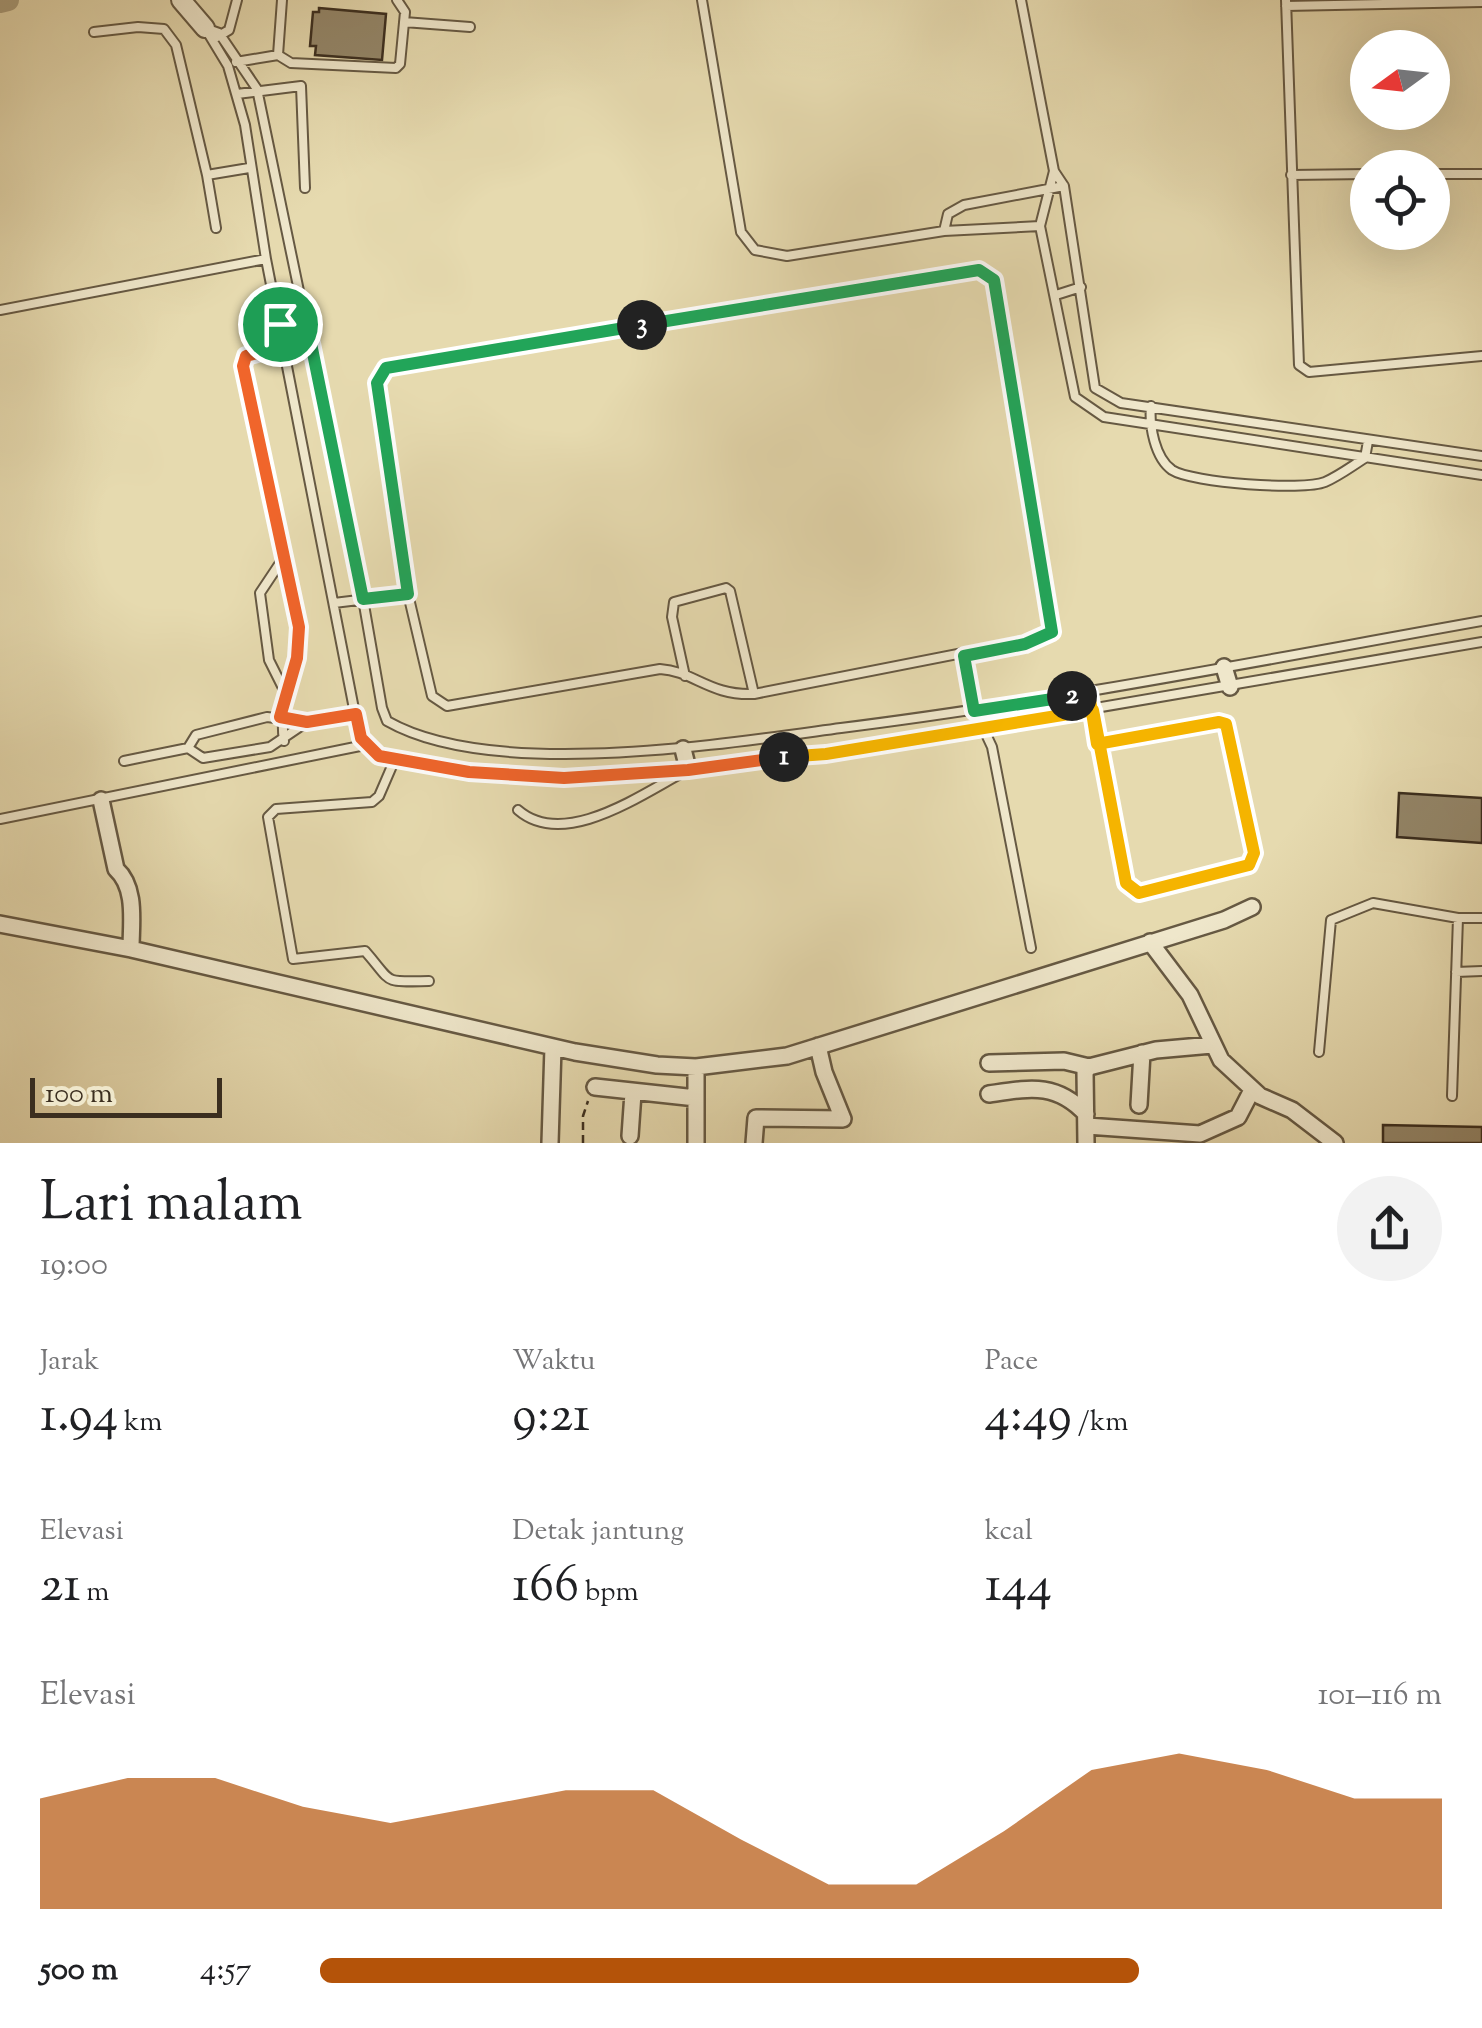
<!DOCTYPE html>
<html lang="id">
<head>
<meta charset="utf-8">
<style>
	body { margin:0; font-family:"Sorts Mill Goudy",serif; background:#f2f2f2; color:#202124; height:100vh; display:flex; flex-direction:column; font-size:38px; white-space:nowrap }
	* { box-sizing:border-box; margin:0 }
	p { font-size:32px; color:#757577 }
	.icon { flex:none; width:55px; height:55px; fill:none; stroke:currentColor; stroke-width:2; stroke-linecap:round; stroke-linejoin:round }
	.map { position:relative; height:1143px; overflow:hidden }
	.details { display:flex; flex-direction:column; background:#fff; flex:1 }
	.details>* { flex:none }
	.needle { width:65px; rotate:255deg }
	.fabs { position:absolute; left:1350px; top:30px; display:grid; gap:20px }
	.fabs a { display:grid; place-items:center; width:100px; height:100px; border-radius:50%; background:#fff; box-shadow:0 10px 40px #0002; font-size:50px }
	.scale { position:absolute; left:30px; bottom:25px; width:192px; box-sizing:border-box; padding-left:10px; border:5px solid #3b2e1f; border-top:0; font-size:28px; line-height:35px; white-space:nowrap; color:#3b2e1f; -webkit-text-stroke:8px #efe7cb; paint-order:stroke }
	.pin { position:absolute; display:grid; place-items:center; width:85px; height:85px; color:#fff; margin:-42px; border:5px solid #fff; border-radius:50%; box-shadow:0 2px 10px #0007 }
	.km { position:absolute; width:50px; height:50px; margin:-25px; border-radius:50%; background:#222; color:#fff; font-size:28px; line-height:50px; text-align:center }
	.round { display:grid; place-items:center; flex:none; width:105px; height:105px; border-radius:52px; background:#f2f2f2 }
	.summary { display:flex; align-items:center; justify-content:space-between; height:170px; padding:0 40px }
	h1 { font-size:55px; font-weight:600; line-height:75px }
	.stats { display:grid; grid-template-columns:repeat(3,1fr); gap:15px; height:170px; padding:10px 40px }
	.stats div { display:grid; align-content:center }
	.stats b { font-size:50px; font-weight:600 }
	.stats small { font-size:28px; font-weight:400 }
	.stats p { font-size:28px }
	.chart { height:280px; padding:20px 40px }
	.chart p { display:flex; justify-content:space-between }
	.chart svg { width:100%; height:180px; margin-top:10px; fill:#b45309; opacity:.7 }
	ul { padding:0 40px; list-style:none; font-size:32px }
	li { display:grid; grid-template-columns:160px 120px 1fr; align-items:center; height:75px }
	li i { height:25px; border-radius:12px; background:#b45309 }
	.map>svg:first-child { display:block }
</style>
</head>
<body>
<div class="map">
<svg width="1482" height="1143" viewBox="0 0 1482 1143">
	<rect width="100%" height="100%" fill="#e6daaf"/>
	<filter id="stains"><feTurbulence type="fractalNoise" baseFrequency=".002" numOctaves="4"/><feColorMatrix values="0 0 0 0 .2 0 0 0 0 .09 0 0 0 0 .02 0 0 0 .5 -.17"/></filter>
	<radialGradient id="worn" r=".72"><stop offset=".6" stop-color="#630" stop-opacity="0"/><stop offset="1" stop-color="#630" stop-opacity=".3"/></radialGradient>
	<g fill="none" stroke-linecap="round" stroke-linejoin="round">
		<path stroke="#aca07e" stroke-width="22" d="M0,2L8,0"/>
	</g>
	<path fill="#94876a" stroke="#3b2e1f" stroke-width="2.5" d="M319,8L386,14L382,60L315,55L316,46H310L313,12H319Z
		M1399,793L1482,798V843L1397,837Z
		M1383,1125L1482,1127V1143H1383Z"/>
	<g fill="none" stroke-linecap="round" stroke-linejoin="round">
		<defs>
			<path id="service" d="M702,0L741,232L755,250L787,256L944,231L1040,226
				M1021,0L1054,171L1064,186L1095,388L1121,403L1482,456
				M1286,0L1299,365L1309,372L1482,356
				M1286,6L1482,2
				M404,22L470,27
				M205,28L228,66L245,125L266,259L355,714C359,730 361,744 376,753C391,763 418,763 436,766C571,789 692,764 826,754L1482,642
				M205,28L219,33L257,89L363,599L382,708L387,721C492,781 722,744 841,728C1056,701 1269,659 1482,621
				M94,32L138,27L164,29L176,45L207,175L249,168
				M217,37L229,30L237,0
				M278,55L282,0
				M236,62L278,55L291,63L396,68L400,64L405,12L397,0
				M237,94L301,86L305,188
				M1054,171L1040,226L1075,397L1104,417L1482,475
				M1432,174H1482
				M207,175L216,228
				M1291,175L1368,174
				M944,231L948,214L964,205L1064,186
				M979,269L994,280L1052,629L1049,636L754,694C709,696 694,671 660,669L447,706L432,696L408,594L377,383L386,368Z
				M1056,295L1081,287
				M0,310L266,259
				M280,324L306,319
				M1151,406C1149,426 1155,458 1172,470C1192,483 1303,491 1325,482C1339,476 1352,466 1365,458L1368,441
				M284,557L260,593L269,660L286,694
				M334,603L408,594
				M964,656L970,700L992,747L1031,948
				M685,676L672,617L674,602L726,588L730,591L754,694
				M1089,693L1126,883L1139,893L1249,865L1255,853L1226,724L1219,722L1097,744
				M284,741C278,702 296,666 299,627L243,365L246,356L284,346
				M188,748L196,735L267,717L307,722L355,714
				M395,759L379,796L372,802L276,809L268,817L293,959L365,951C394,984 381,982 429,981
				M124,761L188,748L203,758L270,747L307,722
				M518,810C564,850 642,794 684,772
				M0,819L365,745
				M1456,972L1482,971
				M1319,1052L1331,920L1373,903L1458,918H1482
				M1452,1096L1458,918"/>
			<path id="minor" d="M1224,667L1230,687
				M683,749L688,769
				M101,800L116,869C137,888 131,923 131,949
				M0,924L131,949L575,1052L657,1065L696,1067L787,1056L1224,920L1252,907
				M1150,942L1190,995L1221,1060L1260,1096L1292,1110L1335,1143
				M989,1063L1064,1061L1089,1067
				M696,1067V1143
				M595,1087L696,1098
				M989,1094C1030,1088 1056,1082 1086,1114
				M1139,1105L1142,1053
				M1087,1126L1200,1134L1238,1117L1252,1090
				M630,1136L633,1093
				M550,1143L553,1047
				M754,1143L756,1118L843,1119L824,1072L818,1046
				M1086,1143L1085,1072L1089,1067L1156,1050L1212,1045"/>
			<path id="tertiary" d="M181,0L205,28"/>
		</defs>
		<use href="#service" stroke="#665943" stroke-width="12"/>
		<use href="#minor" stroke="#665943" stroke-width="20"/>
		<use href="#tertiary" stroke="#665943" stroke-width="22"/>
		<path stroke="#3b2e1f" stroke-width="2.5" stroke-dasharray="8 5" stroke-linecap="butt" d="M583,1143V1116L588,1101"/>
		<use href="#service" stroke="#efe7cb" stroke-width="8"/>
		<use href="#minor" stroke="#efe7cb" stroke-width="15"/>
		<use href="#tertiary" stroke="#efe7cb" stroke-width="18"/>
	</g>
	<g fill="none" stroke-linecap="round" stroke-linejoin="round">
		<defs>
			<path id="split-1" d="M280,324L284,346L246,356L243,366L299,627L297,658L280,717L307,722L356,714L361,738L379,756L469,772L564,778L688,770L784,757"/>
			<path id="split-2" d="M784,757L826,754L1093,710L1126,883L1139,893L1249,865L1254,853L1226,724L1219,722L1097,744L1089,693L1072,696"/>
			<path id="split-3" d="M642,325L979,270L994,280L1052,632L1025,644L964,656L974,711L1072,696"/>
			<path id="split-4" d="M280,324L306,319L363,599L408,594L377,383L386,368L642,325"/>
		</defs>
		<use href="#split-1" stroke="#fff" stroke-width="20"/>
		<use href="#split-2" stroke="#fff" stroke-width="20"/>
		<use href="#split-3" stroke="#fff" stroke-width="20"/>
		<use href="#split-4" stroke="#fff" stroke-width="20"/>
		<use href="#split-1" stroke="#f0652b" stroke-width="12"/>
		<use href="#split-2" stroke="#f5b400" stroke-width="12"/>
		<use href="#split-3" stroke="#22a559" stroke-width="12"/>
		<use href="#split-4" stroke="#22a559" stroke-width="12"/>
	</g>
	<rect width="100%" height="100%" filter="url(#stains)"/>
	<rect width="100%" height="100%" fill="url(#worn)"/>
</svg>
<div class="fabs">
<a><svg class="needle" viewBox="-14 -14 28 28"><path d="M0-13l5 13h-10z" fill="#e53935"/><path d="M0 13l5-13h-10z" fill="#757577"/></svg></a>
<a><svg class="icon" aria-label="locate" viewBox="0 0 24 24"><circle cx="12" cy="12" r="6"/><path d="M12 2v4M12 18v4M2 12h4M18 12h4"/></svg></a>
</div>
<div class="scale">100 m</div>
<div class="pin" style="left:280px;top:324px;background:#1e9e55"><svg class="icon" aria-label="arrive" viewBox="0 0 24 24"><path d="M6 21V4h12l-3 4 3 4H6"/></svg></div>
<b class="km" style="left:784px;top:757px">1</b>
<b class="km" style="left:1072px;top:696px">2</b>
<b class="km" style="left:642px;top:325px">3</b>
</div>
<section class="details">
<div class="summary"><div><h1>Lari malam</h1><p>19:00</p></div><a class="round"><svg class="icon" aria-label="share" viewBox="0 0 24 24"><path d="M12 15V3M7 8l5-5 5 5M5 13v7h14v-7"/></svg></a></div>
<div class="stats">
<div><p>Jarak</p><b>1.94<small> km</small></b></div>
<div><p>Waktu</p><b>9:21</b></div>
<div><p>Pace</p><b>4:49<small> /km</small></b></div>
</div>
<div class="stats">
<div><p>Elevasi</p><b>21<small> m</small></b></div>
<div><p>Detak jantung</p><b>166<small> bpm</small></b></div>
<div><p>kcal</p><b>144</b></div>
</div>
<div class="chart"><p><span>Elevasi</span>101–116 m</p>
<svg viewBox="0 0 160 44" preserveAspectRatio="none"><path d="M0 44V17L10 12L20 12L30 19L40 23L50 19L60 15L70 15L80 27L90 38L100 38L110 25L120 10L130 6L140 10L150 17L160 17V44z"/></svg>
</div>
<ul>
<li><b>500 m</b>4:57<i style="width:73%"></i></li>
</ul>
</section>
</body>
</html>
